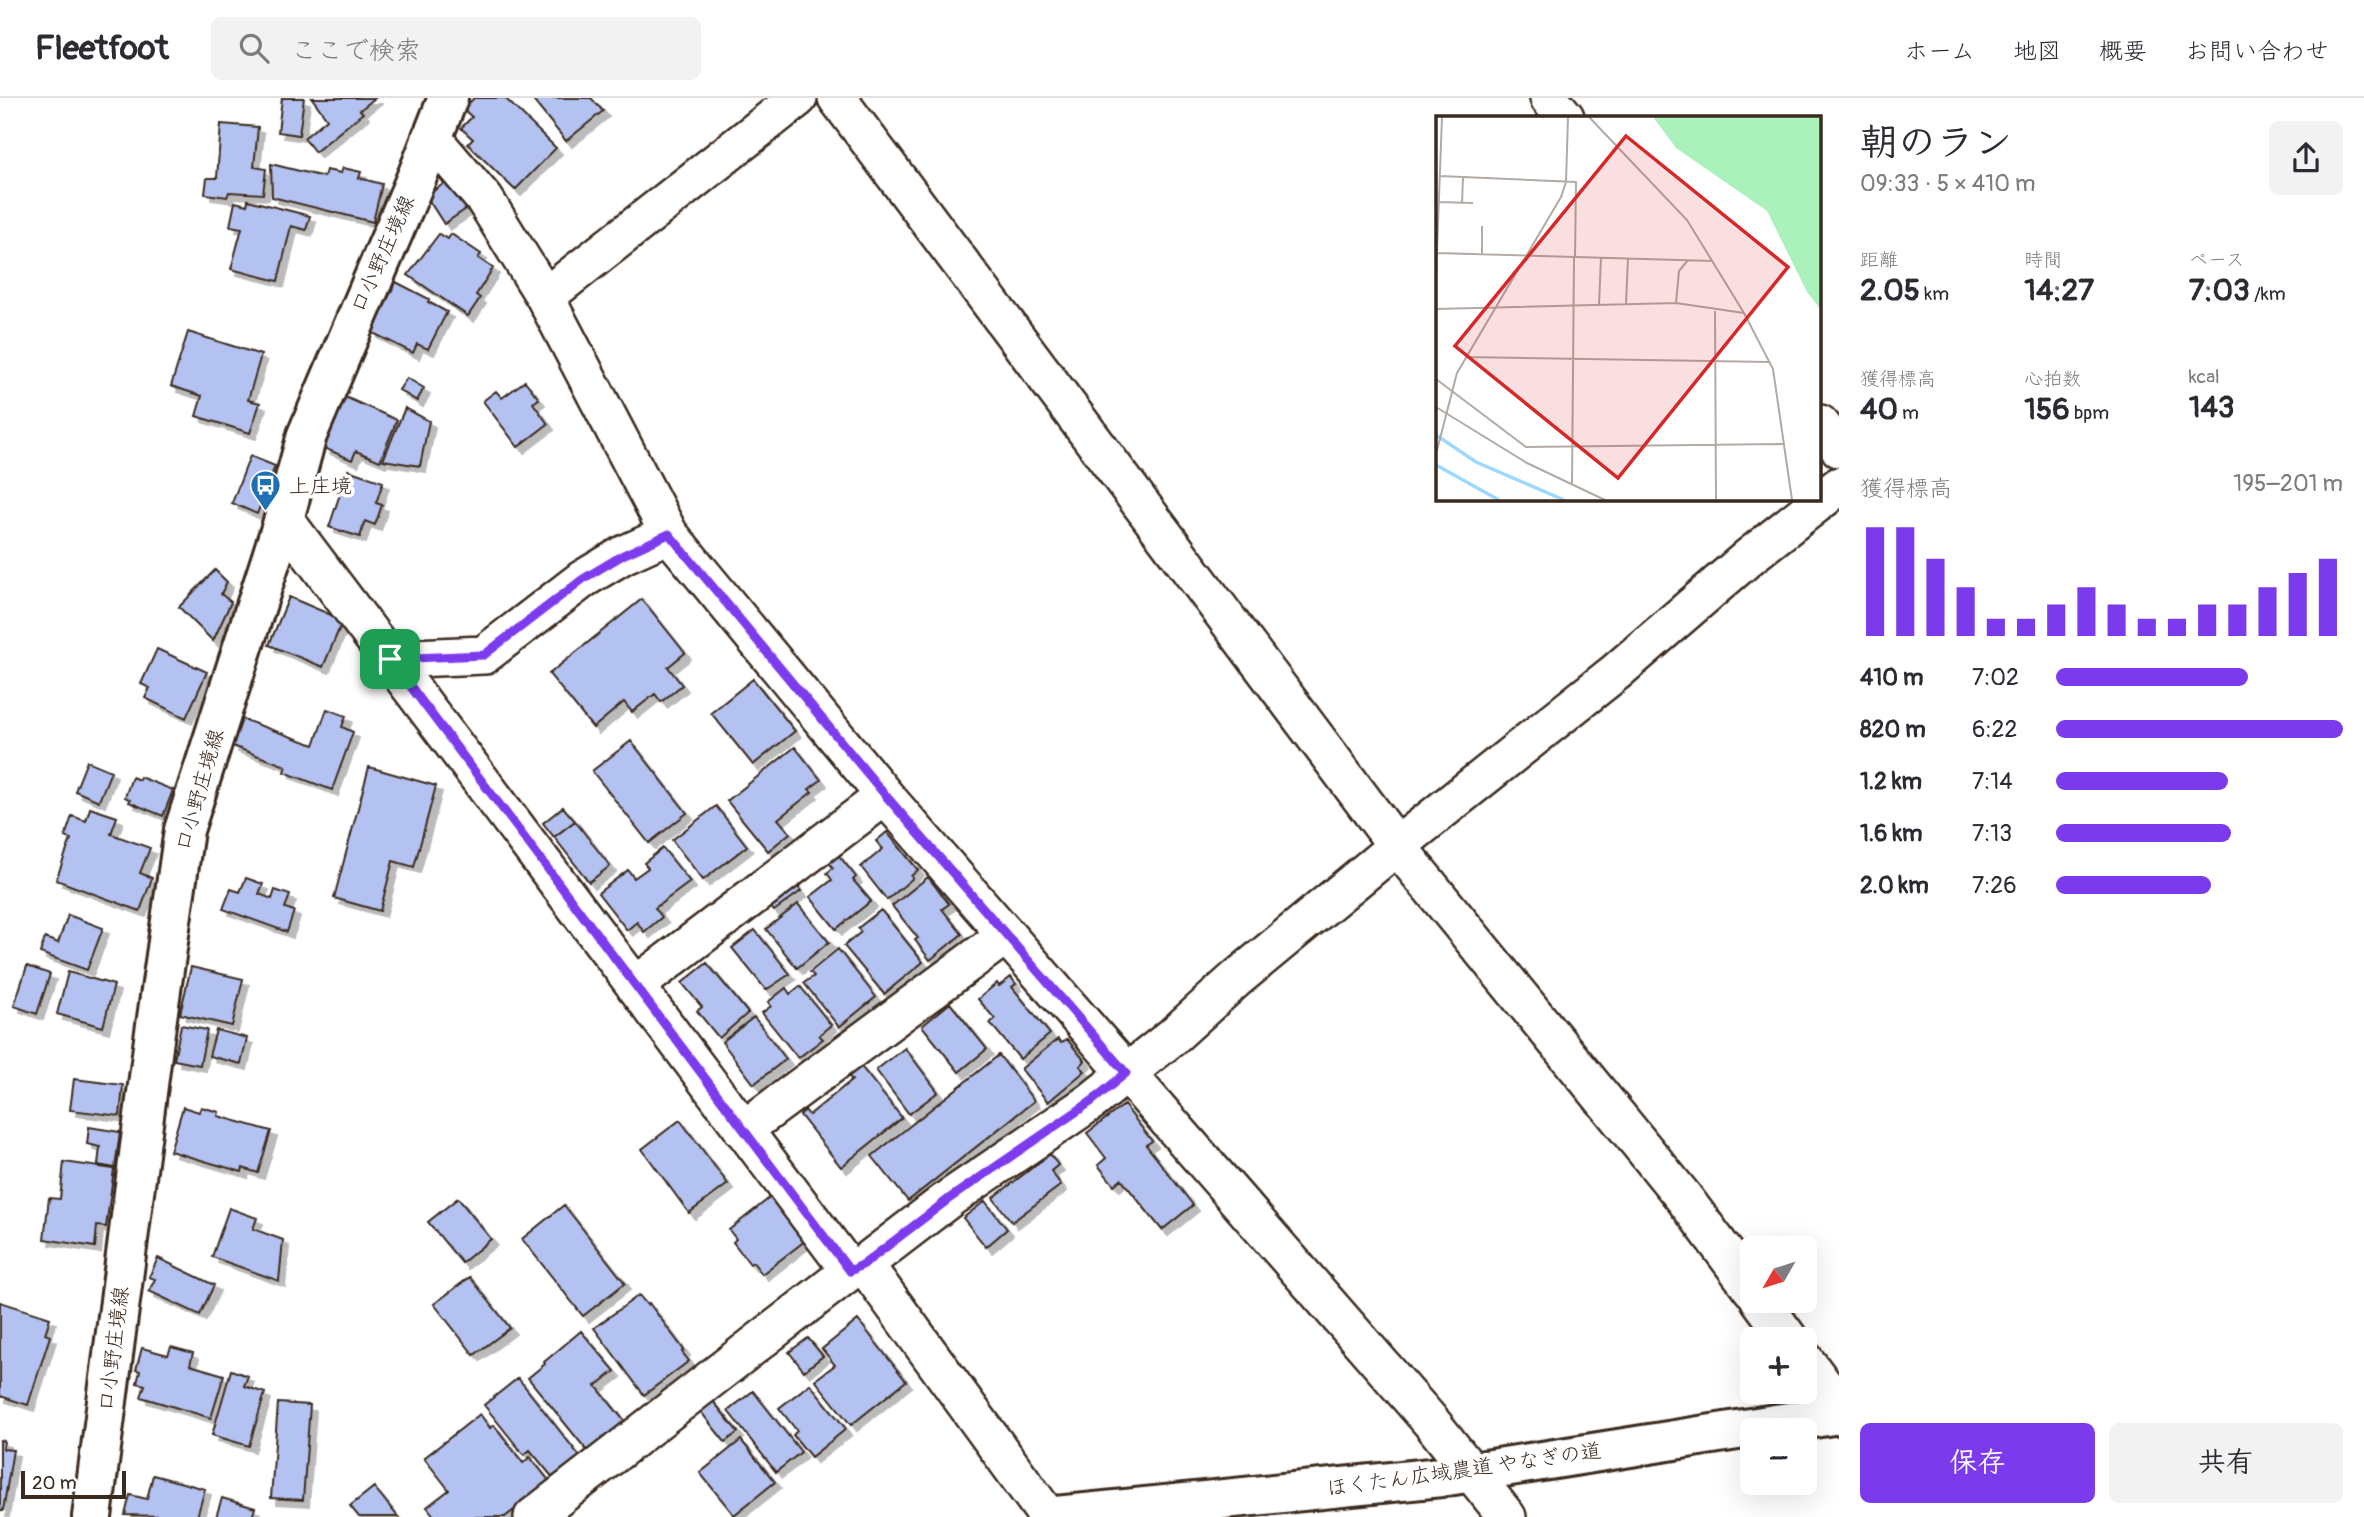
<!DOCTYPE html>
<html lang="ja">
<head>
<meta charset="utf-8">
<style>
	body { margin:0; font-family:Pangolin,"Klee One",sans-serif; background:#f2f2f3; color:#2b2b33; height:100vh; display:flex; flex-direction:column; font-size:26px; white-space:nowrap }
	* { box-sizing:border-box; margin:0 }
	p { font-size:23px; color:#7c7c81 }
	.icon { flex:none; width:38px; height:38px; fill:none; stroke:currentColor; stroke-width:2; stroke-linecap:round; stroke-linejoin:round }
	.map { position:relative; flex:1; overflow:hidden }
	.side { display:flex; flex-direction:column; background:#fff; width:525px }
	.side>* { flex:none }
	.needle { width:46px; rotate:231deg }
	.controls { position:absolute; left:1740px; top:1138px; display:grid; gap:14px }
	.controls a { display:grid; place-items:center; width:77px; height:77px; border-radius:10px; background:#fff; box-shadow:0 7px 28px #0002; font-size:35px }
	.scale { position:absolute; left:21px; bottom:18px; width:105px; box-sizing:border-box; padding-left:7px; border:4px solid #3b2a1e; border-top:0; font-size:19px; line-height:24px; white-space:nowrap; color:#3b2a1e; -webkit-text-stroke:5px #fff; paint-order:stroke }
	.pin { position:absolute; display:grid; place-items:center; width:60px; height:60px; color:#fff; margin:-30px; border-radius:14px; box-shadow:0 4px 10px #0006 }
	.round { display:grid; place-items:center; flex:none; width:74px; height:74px; border-radius:10px; background:#f2f2f3 }
	.headline { display:flex; align-items:center; justify-content:space-between; height:119px; padding:0 21px }
	h1 { font-size:38px; font-weight:800; line-height:52px }
	.metrics { display:grid; grid-template-columns:repeat(3,1fr); gap:10px; height:119px; padding:7px 21px }
	.metrics div { display:grid; align-content:center }
	.metrics b { font-size:30px; font-weight:800 }
	.metrics small { font-size:19px; font-weight:400 }
	.metrics p { font-size:19px }
	.chart { height:196px; padding:14px 21px }
	.chart p { display:flex; justify-content:space-between }
	.chart svg { width:100%; height:126px; margin-top:7px; stroke:#7c3aed; stroke-width:6 }
	.cta { display:flex; gap:14px; margin-top:auto; padding:14px 21px }
	.cta a { flex:1; height:80px; border-radius:10px; background:#7c3aed; color:#fff; font-size:28px; font-weight:800; line-height:80px; text-align:center }
	.cta a+a { background:#f2f2f3; color:#2b2b33 }
	ul { padding:0 21px; list-style:none; font-size:23px }
	li { display:grid; grid-template-columns:112px 84px 1fr; align-items:center; height:52px }
	li i { height:18px; border-radius:9px; background:#7c3aed }
	header { display:flex; align-items:center; gap:42px; box-sizing:border-box; height:98px; padding:0 35px; background:#fff; border-bottom:2px solid #e1e1e2 }
	header strong { font-size:33px }
	nav { display:flex; gap:38px; margin-inline-start:auto; font-size:24px }
	.search { width:490px; height:63px; background:#f2f2f3; display:flex; align-items:center; gap:18px; box-sizing:border-box; padding:0 24px; border-radius:10px; color:#7c7c81; font-size:26px }
	main { display:flex; flex:1; min-height:0 }
	.map>svg:first-child { display:block }
</style>
</head>
<body>
<header>
<strong>Fleetfoot</strong>
<div class="search"><svg class="icon" aria-label="search" viewBox="0 0 24 24"><circle cx="10" cy="10" r="6"/><path d="M15 15l6 6"/></svg>ここで検索</div>
<nav><a>ホーム</a><a>地図</a><a>概要</a><a>お問い合わせ</a></nav>
</header>
<main>
<div class="map">
<svg width="1839" height="1419" viewBox="0 0 1839 1419">
	<defs>
		<filter id="shadow"><feDropShadow dx="6" dy="6" stdDeviation="0" flood-color="#0004"/></filter>
	</defs>
	<rect width="100%" height="100%" fill="#fff"/>
	<filter id="ink" filterUnits="userSpaceOnUse"><feTurbulence type="fractalNoise" baseFrequency=".0143" numOctaves="2"/><feDisplacementMap in="SourceGraphic" scale="14" xChannelSelector="R" yChannelSelector="G"/><feConvolveMatrix kernelMatrix="1 2 1 2 8 2 1 2 1" color-interpolation-filters="sRGB"/></filter>
	<g filter="url(#ink)">
		<path fill="#b4c2f2" stroke="#3b2a1e" stroke-width="2" filter="url(#shadow)" d="M282,0H304L299,37L278,34Z
			M375,0L360,12L363,15L315,54L304,40L327,21L312,0Z
			M474,0H505L556,50L515,92L468,46L473,41L461,30L472,19L463,11Z
			M531,0H591L603,13L566,43Z
			M221,26L258,29L254,69L266,71L263,96L229,94L227,99L205,96L207,80H217Z
			M271,66L324,79L326,72L341,75L343,70L361,74L359,80L382,86L373,124L272,99Z
			M448,83L466,111L444,126L426,98Z
			M248,102L310,118L306,132L291,128L278,183L231,171L242,130L230,128L235,104L247,107Z
			M439,136L448,141L451,136L481,156L478,160L493,170L476,197L480,200L468,218L408,177Z
			M396,184L429,201L428,204L447,214L428,251L417,246L413,255L371,234Z
			M188,234L261,257L248,302L260,305L250,335L196,318L202,298L171,288Z
			M407,280L424,290L417,303L399,292Z
			M525,283L539,301L533,305L548,326L518,349L483,303L496,293L502,300Z
			M345,299L397,322L380,363L356,353L352,362L324,350Z
			M405,310L429,323L420,368L383,362Z
			M250,358L275,368L257,416L232,405Z
			M348,372L383,384L376,405L382,407L375,427L365,423L360,439L329,429Z
			M215,472L227,484L221,496L231,504L213,543L179,509Z
			M289,499L343,522L323,569L269,547Z
			M642,501L685,555L668,569L682,587L661,604L655,596L632,614L624,604L593,630L549,576Z
			M157,551L207,574L186,620L145,600L150,590L141,586Z
			M753,581L795,633L753,667L711,615Z
			M327,611L346,618L342,629L353,634L332,692L284,674L286,668L232,648L242,621L314,647Z
			M631,643L687,715L649,745L592,673Z
			M795,649L821,682L809,691L812,694L778,721L790,735L768,753L727,703Z
			M87,663L111,673L99,703L75,693Z
			M369,669L436,688L414,769L393,763L380,813L334,800Z
			M132,679L139,682L140,679L173,692L163,718L129,704L130,702L125,699Z
			M716,708L747,748L703,782L672,742Z
			M563,709L575,723L554,739L543,725Z
			M90,710L117,719L111,736L150,750L140,775L152,780L140,813L56,782L71,741L65,739L72,718L86,723Z
			M575,723L610,768L589,784L554,739Z
			M887,734L918,772L911,778L913,780L887,802L861,769L883,751L876,743Z
			M663,750L690,784L655,810L662,819L644,834L637,824L627,832L598,795L628,772L634,780L648,770L644,765Z
			M836,754L856,779L853,782L871,803L836,831L810,799L832,782L827,775L833,770L827,762Z
			M928,779L949,806L942,811L962,836L930,862L915,842L918,840L892,808Z
			M246,780L263,786L259,796L272,801L275,792L290,797L285,810L294,813L287,834L223,811L231,791L240,794Z
			M795,785L801,793L774,813L768,806Z
			M798,806L829,844L797,870L766,831Z
			M881,812L923,864L884,896L844,848L861,834L858,830Z
			M68,817L103,830L87,872L40,855L45,840L58,845Z
			M755,832L790,876L766,892L732,850Z
			M838,851L876,899L839,929L804,885L814,878L810,874Z
			M707,865L748,915L719,940L697,913L702,909L682,885Z
			M27,868L50,876L37,916L14,908Z
			M191,869L243,881L232,928L180,916Z
			M68,874L114,887L103,929L57,916Z
			M1011,879L1016,886L1012,889L1050,936L1020,961L990,925L995,921L978,901L997,885L999,888Z
			M800,888L831,927L819,937L823,941L798,960L762,915L771,908L768,904L786,890L790,896Z
			M950,905L987,951L959,974L922,928Z
			M754,919L786,961L754,986L722,944Z
			M181,927L207,932L200,967L174,962Z
			M216,932L247,940L241,966L209,958Z
			M1058,941L1061,945L1067,941L1085,963L1080,968L1085,973L1048,1004L1021,971Z
			M905,950L938,994L909,1016L876,972Z
			M999,957L1034,1003L908,1103L872,1058Z
			M859,966L902,1020L841,1069L800,1017L805,1012L809,1017L852,982L847,976Z
			M74,981L123,987L120,1018L70,1012Z
			M1124,1007L1152,1043L1146,1047L1193,1107L1162,1132L1121,1081L1114,1087L1098,1067L1106,1060L1087,1035Z
			M183,1009L199,1014L201,1009L219,1014L218,1018L271,1033L258,1075L243,1070L242,1074L170,1053Z
			M680,1022L728,1086L689,1115L642,1051Z
			M89,1029L120,1034L115,1070L98,1067L100,1049L87,1046Z
			M1050,1056L1058,1067L1051,1073L1061,1087L1012,1124L993,1100Z
			M64,1064L114,1071L106,1129L97,1128L95,1149L44,1141L49,1100L60,1101Z
			M772,1098L806,1142L762,1176L753,1164L750,1166L733,1144L736,1141L729,1132Z
			M458,1100L491,1141L462,1165L428,1124Z
			M985,1103L1007,1131L986,1149L963,1120Z
			M564,1107L625,1185L583,1218L522,1141Z
			M229,1110L257,1120L253,1131L283,1142L279,1183L212,1159Z
			M158,1160L214,1187L200,1217L149,1193L155,1181L149,1179Z
			M470,1179L510,1230L474,1257L434,1206Z
			M639,1197L647,1207L649,1205L684,1252L682,1254L689,1263L644,1297L594,1230Z
			M0,1204L50,1220L45,1236L50,1238L28,1307L0,1298Z
			M858,1222L906,1283L851,1327L815,1282L835,1267L822,1251Z
			M581,1233L615,1273L596,1288L626,1325L589,1355L528,1280L545,1266L544,1264Z
			M808,1240L823,1258L804,1273L789,1254Z
			M171,1249L193,1255L190,1267L224,1277L211,1320L141,1299L145,1287L137,1285L140,1273L136,1272L142,1250L168,1257Z
			M231,1272L248,1278L244,1288L265,1295L249,1348L212,1337Z
			M518,1280L581,1360L554,1381L530,1352L524,1357L484,1307Z
			M810,1286L846,1331L811,1359L793,1337L797,1333L779,1310Z
			M753,1293L801,1354L776,1374L728,1313Z
			M713,1303L738,1334L725,1344L700,1313Z
			M278,1305L310,1307L303,1402L271,1400Z
			M480,1316L490,1330L494,1327L523,1365L530,1359L550,1384L505,1419H435L427,1409L449,1392L424,1360Z
			M0,1342L4,1343L3,1351L13,1352L3,1413H0Z
			M741,1342L775,1384L734,1417L700,1375Z
			M153,1377L205,1391L197,1419L125,1417L130,1397L147,1401Z
			M374,1389L398,1419H359L350,1408Z
			M222,1400L255,1410L252,1419H216Z"/>
		<g fill="none" stroke-linecap="round" stroke-linejoin="round">
			<defs>
				<path id="minor" d="M837,0L1397,748L1684,1100L1752,1191
					M1549,0L1565,19
					M431,39L485,102L545,199L669,436L885,698L1432,1325L1507,1419
					M545,199L798,0
					M1820,326L1839,350
					M284,421L850,1173L864,1166L1048,1419
					M390,561L484,557L583,481L623,457L669,436
					M635,888L885,698
					M743,1032L1006,837
					M864,1166L950,1100L1092,1003L1172,939L1236,881L1397,748L1616,574L1749,459L1839,388
					M1760,1202L1789,1241
					M1804,1261L1839,1308
					M533,1419L850,1173"/>
				<path id="tertiary" d="M1046,1419L1441,1379L1839,1316"/>
				<path id="secondary" d="M92,1419L154,941L184,732L284,421L307,337L418,76L448,0"/>
			</defs>
			<use href="#minor" stroke="#3b2a1e" stroke-width="42"/>
			<use href="#tertiary" stroke="#3b2a1e" stroke-width="44"/>
			<use href="#secondary" stroke="#3b2a1e" stroke-width="44"/>
			<use href="#minor" stroke="#fff" stroke-width="37"/>
			<use href="#tertiary" stroke="#fff" stroke-width="38"/>
			<use href="#secondary" stroke="#fff" stroke-width="38"/>
		</g>
	</g>
	<g fill="none" stroke-linecap="round" stroke-linejoin="round" filter="url(#ink)">
		<defs>
			<path id="route" d="M669,436L886,698L1126,975L1092,1003L950,1100L864,1166L850,1173L390,561L484,557L583,481L623,457Z"/>
		</defs>
		<use href="#route" stroke="#fff" stroke-width="14"/>
		<use href="#route" stroke="#7c3aed" stroke-width="9"/>
	</g>
	<defs>
		<symbol id="bus-pin" viewBox="-11 -11 22 30"><path d="M0 17L-7.5 6A9.5 9.5 0 1 1 7.5 6Z" fill="#1f6fb2" stroke="#fff"/><path d="M-5-6H5V4H4V6H2V4H-2V6H-4V4H-5ZM-3.5-4V0h7V-4ZM-3.5 1.2v1.5H-2V1.2ZM2 1.2v1.5H3.5V1.2Z" fill="#fff"/></symbol>
	</defs>
	<g fill-rule="evenodd">
		<use href="#bus-pin" x="248" y="370" width="35" height="47"/>
	</g>
	<g text-anchor="middle" dominant-baseline="central" stroke-width="7" stroke-linejoin="round" paint-order="stroke">
		<g font-size="21" fill="#3b2a1e" stroke="#fff">
			<text transform="translate(383 156) rotate(-66)">口小野庄境線</text>
			<text transform="translate(200 692) rotate(-74)">口小野庄境線</text>
			<text transform="translate(114 1251) rotate(-83)">口小野庄境線</text>
			<text transform="translate(1464 1372) rotate(-8)">ほくたん広域農道 やなぎの道</text>
		</g>
		<g font-size="21" fill="#3b2a1e" stroke="#fff" text-anchor="start">
			<text x="289" y="388">上庄境</text>
		</g>
	</g>
	<g transform="translate(1436 18)">
		<rect width="385" height="385" fill="#fff"/>
		<path d="M217,1H385V194L371,176L331,95L240,32Z" fill="#abf1bc"/>
		<path fill="none" stroke="#9dd8fe" stroke-width="3.5" d="M0,319L40,346L128,384M0,349L63,384"/>
		<path fill="none" stroke="#b1aaa5" stroke-width="2" d="M153,1L251,104L308,197L337,253L356,384M4,60L140,66L139,140M3,86L37,87M26,87L27,62M0,137L277,145M46,138V110M0,162L6,1M240,187L243,155L252,144M190,188L192,142M163,189L165,141M0,193L240,187L308,197M279,195L280,384M30,241L333,246M0,263L90,331L349,328M0,291L91,347L169,384M0,338L21,257L125,81L130,66L132,1M136,367L138,142"/>
		<path fill="#d62828" fill-opacity="0.15" stroke="#d62828" stroke-width="3.5" d="M190,20L352,151L182,362L19,230Z"/>
		<rect width="385" height="385" fill="none" stroke="#3b2a1e" stroke-width="3.5"/>
	</g>
</svg>
<div class="controls">
<a><svg class="needle" viewBox="-14 -14 28 28"><path d="M0-13l5 13h-10z" fill="#e53935"/><path d="M0 13l5-13h-10z" fill="#7c7c81"/></svg></a>
<a>+</a>
<a>−</a>
</div>
<div class="scale">20 m</div>
<div class="pin" style="left:390px;top:561px;background:#1e9e55"><svg class="icon" aria-label="arrive" viewBox="0 0 24 24"><path d="M6 21V4h12l-3 4 3 4H6"/></svg></div>
</div>
<section class="side">
<div class="headline"><div><h1>朝のラン</h1><p>09:33 · 5 × 410 m</p></div><a class="round"><svg class="icon" aria-label="share" viewBox="0 0 24 24"><path d="M12 15V3M7 8l5-5 5 5M5 13v7h14v-7"/></svg></a></div>
<div class="metrics">
<div><p>距離</p><b>2.05<small> km</small></b></div>
<div><p>時間</p><b>14:27</b></div>
<div><p>ペース</p><b>7:03<small> /km</small></b></div>
</div>
<div class="metrics">
<div><p>獲得標高</p><b>40<small> m</small></b></div>
<div><p>心拍数</p><b>156<small> bpm</small></b></div>
<div><p>kcal</p><b>143</b></div>
</div>
<div class="chart"><p><span>獲得標高</span>195–201 m</p>
<svg viewBox="0 0 160 44" preserveAspectRatio="none"><path d="M5 44V6M15 44V6M25 44V17M35 44V27M45 44V38M55 44V38M65 44V33M75 44V27M85 44V33M95 44V38M105 44V38M115 44V33M125 44V33M135 44V27M145 44V22M155 44V17"/></svg>
</div>
<ul>
<li><b>410 m</b>7:02<i style="width:67%"></i></li>
<li><b>820 m</b>6:22<i style="width:100%"></i></li>
<li><b>1.2 km</b>7:14<i style="width:60%"></i></li>
<li><b>1.6 km</b>7:13<i style="width:61%"></i></li>
<li><b>2.0 km</b>7:26<i style="width:54%"></i></li>
</ul>
<div class="cta"><a>保存</a><a>共有</a></div>
</section>
</main>
</body>
</html>
